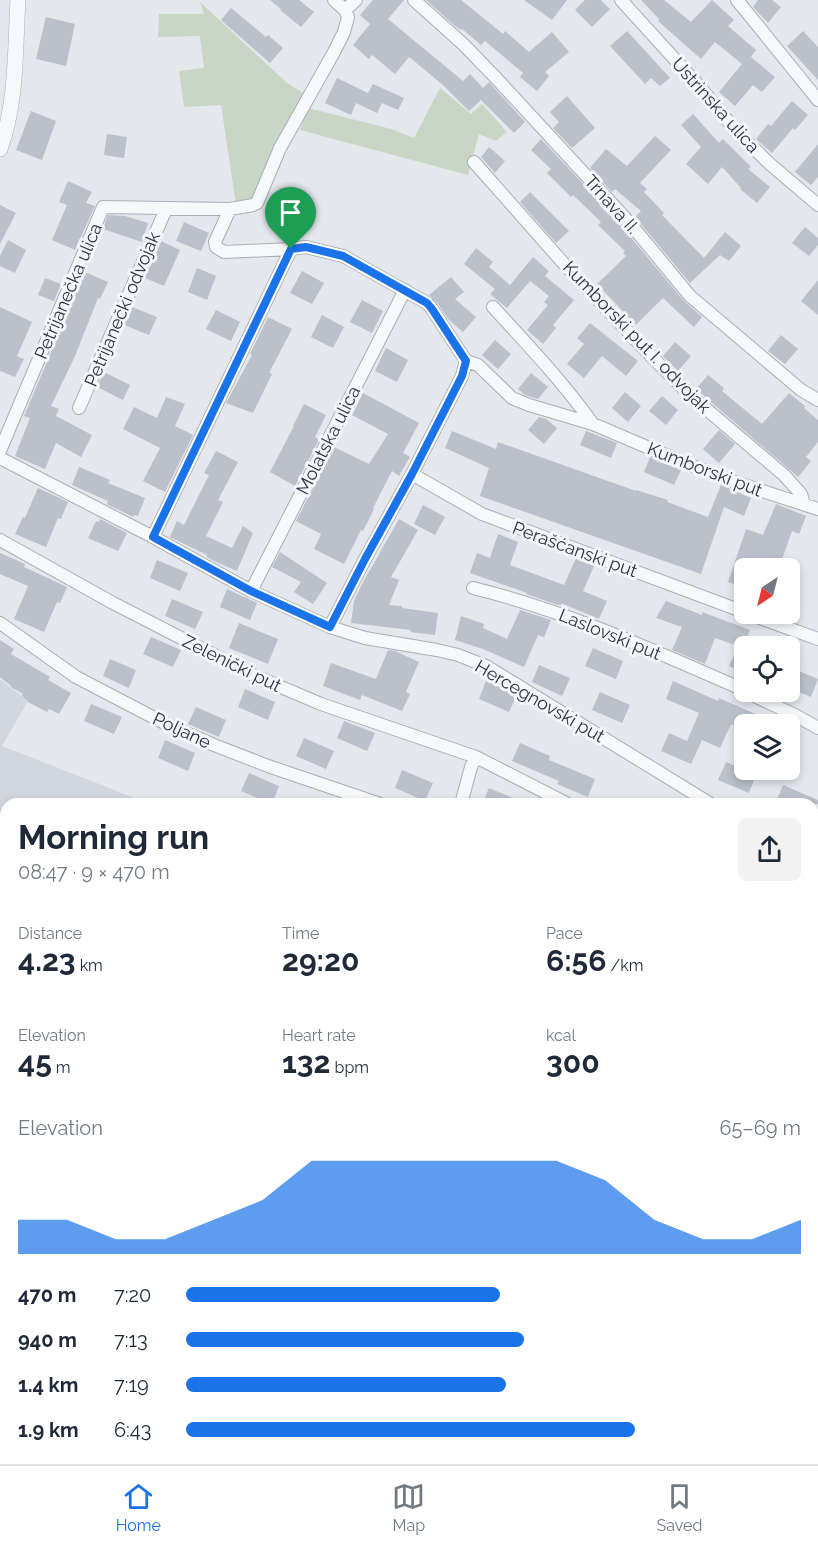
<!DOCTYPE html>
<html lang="en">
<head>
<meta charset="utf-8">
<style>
	body { margin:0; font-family:Raleway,sans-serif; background:#f2f2f3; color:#1f2937; height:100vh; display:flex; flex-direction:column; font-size:22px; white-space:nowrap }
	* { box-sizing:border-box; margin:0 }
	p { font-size:20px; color:#747a83 }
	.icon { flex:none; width:33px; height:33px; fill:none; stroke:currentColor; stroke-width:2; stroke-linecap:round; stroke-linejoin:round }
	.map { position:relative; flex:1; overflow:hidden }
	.panel { position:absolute; left:0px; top:798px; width:819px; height:666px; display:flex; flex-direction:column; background:#fff; border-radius:18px 18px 0 0; box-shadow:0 3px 9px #0003 }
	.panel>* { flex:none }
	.needle { width:39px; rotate:215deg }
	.buttons { position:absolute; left:734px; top:558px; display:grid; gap:12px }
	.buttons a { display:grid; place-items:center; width:66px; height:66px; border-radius:9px; background:#fff; box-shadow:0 3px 9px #0003; font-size:30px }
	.pin { position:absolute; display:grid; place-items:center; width:51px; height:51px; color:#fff; margin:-62px -26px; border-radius:50% 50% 50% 0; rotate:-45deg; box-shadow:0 0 6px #0007 }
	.pin .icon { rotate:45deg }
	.round { display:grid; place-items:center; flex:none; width:63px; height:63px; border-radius:9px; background:#f2f2f3 }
	.overview { display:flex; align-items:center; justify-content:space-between; height:102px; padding:0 18px }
	h1 { font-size:33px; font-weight:700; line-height:45px }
	.metrics { display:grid; grid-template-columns:repeat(3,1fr); gap:9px; height:102px; padding:6px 18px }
	.metrics div { display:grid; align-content:center }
	.metrics b { font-size:30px; font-weight:700 }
	.metrics small { font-size:16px; font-weight:400 }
	.metrics p { font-size:16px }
	.chart { height:168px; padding:12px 18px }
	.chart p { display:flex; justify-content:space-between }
	.chart svg { width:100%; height:108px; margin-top:6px; fill:#1a73e8; opacity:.7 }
	ul { padding:0 18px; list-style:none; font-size:20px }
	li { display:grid; grid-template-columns:96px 72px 1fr; align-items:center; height:45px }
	li i { height:15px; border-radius:8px; background:#1a73e8 }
	.dock { display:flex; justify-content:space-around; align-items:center; height:84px; border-top:2px solid #e0e1e3; background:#fff; font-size:16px; color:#747a83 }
	.dock a { display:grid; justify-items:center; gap:3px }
	.dock .on { color:#1a73e8 }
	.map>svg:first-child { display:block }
</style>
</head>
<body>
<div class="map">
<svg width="818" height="1464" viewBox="0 0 818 1464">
	<rect width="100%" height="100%" fill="#e4e7ec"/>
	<path fill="#d2d6de" d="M0,679L28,701L2,746L150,804H6V878L0,876Z
		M813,1063L818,1065V1200L813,1198Z"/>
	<path fill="#c9d6c5" d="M200,2L287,83L303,93L281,133L256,195L251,200L236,204L221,105L184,107L179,71L204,68L200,36L158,37L159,14H204Z
		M440,88L471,114L482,104L507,132L496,141L479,134L468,175L300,130L308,108L391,129L414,138Z"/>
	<path fill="#bbc0ca" d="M270,0H299L314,12L301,27L280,10L281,9Z
		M373,0H404L388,19L463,81L470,74L483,88L489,82L525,122L514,133L481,100L469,111L443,85L409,57L395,74L372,55L369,59L353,45L370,24L360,15Z
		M426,0H461L503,34L505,31L529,52L552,32L569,52L545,72L549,76L537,91L520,77L523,73L485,41L481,45L462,29L461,30L455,26Z
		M524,0H567L552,20Z
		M585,0H601L610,9L592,27L575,10Z
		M641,0H664L691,22L712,0L734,20L728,26L756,50L751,57L775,77L762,92L753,85L735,106L719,92L742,64L715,42L701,59L658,21L659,19Z
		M758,0H772L781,7L768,23L753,7Z
		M231,8L266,37L268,35L283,48L270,63L221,20Z
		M46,17L75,24L66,66L36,59Z
		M627,31L670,78L660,86L651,78L645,84L610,46Z
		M803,31L818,47V80L787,46Z
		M337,78L368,93L373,84L404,98L398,110L382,103L377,113L356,103L351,115L325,103Z
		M567,96L595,128L572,148L553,128L559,122L550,112Z
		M792,101L808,115L795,130L793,128L772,153L756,139L768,124L771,126Z
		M31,111L56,121L42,160L16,150Z
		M693,114L719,143L723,139L751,167L748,169L770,187L757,203L740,189L741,188L722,167L708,184L686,164L701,147L681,125Z
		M107,134L127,137L124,158L104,155Z
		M655,136L671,150L640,183L647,189L644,192L664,213L662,215L704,258L725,232L741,246L729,261L720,255L690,283L635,217L641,211L615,189L612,192L590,168L606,149L627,166Z
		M541,139L601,203L599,205L623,228L684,301L702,317L694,327L663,298L636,325L597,284L626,256L623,253L625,251L598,225L601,222L573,195L571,197L547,173L551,169L531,150Z
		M818,144V177L811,185L795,172Z
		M489,147L505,161L495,173L481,157Z
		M68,181L92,192L86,203L95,206L75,250L52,240L67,205L59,202Z
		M530,192L569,231L556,243L520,202Z
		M0,205L16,213L0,244Z
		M108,215L125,216L148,223L142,242L103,229Z
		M184,222L209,233L201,251L176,241Z
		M805,227L818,238V245L809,256L792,243Z
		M8,240L26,250L15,273L0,266V256Z
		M161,241L180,250L164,286L145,278Z
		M476,248L493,262L489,267L510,285L533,257L549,271L545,276L574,300L553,325L556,328L543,344L527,330L548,305L544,302L549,296L530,281L507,308L490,294L495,289L464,264Z
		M197,268L216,276L207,300L188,292Z
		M302,271L324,283L312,304L290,293Z
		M85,272L108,282L100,299L98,298L75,356L51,406L59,409L56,416L92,435L81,457L56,443L45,469L15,456L30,418L24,416Z
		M451,277L464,292L455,299L476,317L463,332L449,320L438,304L429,295Z
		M45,278L61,284L54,301L38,295Z
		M818,280V315L801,301Z
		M362,300L383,311L372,333L350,322Z
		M0,307L32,322L17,356L24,359L15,377L0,371Z
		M132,307L157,317L149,335L124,325Z
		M216,310L240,322L231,341L206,329Z
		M322,315L344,327L333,348L311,337Z
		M268,317L292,329L269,373L272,374L253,413L226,403L252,355L250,354Z
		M590,323L638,361L626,376L602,356L584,378L567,364L584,344L577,338Z
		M781,335L798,349L785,364L768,351Z
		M495,340L511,354L498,369L482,355Z
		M675,342L691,356L678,371L663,356Z
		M386,348L408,360L397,382L375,371Z
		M104,372L130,385L123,400L97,387Z
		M531,373L548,387L538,399L525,395L518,389Z
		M708,375L724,388L722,391L762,424L789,393L805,406L804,408L818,420V442L806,457L811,461L798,477L696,389Z
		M625,392L641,406L628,422L612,408Z
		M363,393L419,423L403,453L410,457L399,476L392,471L373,508L374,509L363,531L361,530L344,564L314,549L321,534L296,521L334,447L369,464L388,434L352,415Z
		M662,396L678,410L666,425L649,411Z
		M166,397L185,404L175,426L193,435L165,492L143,481L160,448L123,429L134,407L157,418Z
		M304,404L326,415L315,437L319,440L295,486L270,472L294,426H293Z
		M539,417L546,419L557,428L544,444L528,430Z
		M719,430L735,444L719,463L703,449Z
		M452,431L496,449L498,442L636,491V490L668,500L667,502L708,517L721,485L751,498L744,516L724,507L701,574L480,496L489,468L445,448Z
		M586,431L617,443L611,458L580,445Z
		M216,451L238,462L218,500L223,502L206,536L232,548L243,526L253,533L237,571L214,561L207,557V555L170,537L177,521L184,525L209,475L204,473Z
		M650,457L681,470L674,485L644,472Z
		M79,467L110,480L108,483L145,498L138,516L134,515L133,517L107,504L108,501L72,485Z
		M38,488L68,502L61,519L58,518L46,547L15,534L23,517L25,518Z
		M776,504L806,516L799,534L792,531L779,568H744V588L728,582L746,529L763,535Z
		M423,505L445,517L435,535L414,524Z
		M100,519L127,533L118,551L88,538L96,521L99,522Z
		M399,519L418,530L391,577L399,580L389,605L402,606V608L438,613L435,635L410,632L411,630L351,623L354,601L362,584Z
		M498,534L518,542L510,565L564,585L576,558L594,566L583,591L607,601L599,619L561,603V605H558L526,594L527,593L470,573L477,553L490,558Z
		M280,552L327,583L313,604L294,592L301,582L272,567Z
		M0,553L25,564L24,567L67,587L60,603L57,602L44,632L14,619L28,586L0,574Z
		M157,560L188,573L180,591L150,578Z
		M227,589L257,603L250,620L220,607Z
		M172,599L203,612L195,629L165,616Z
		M666,601L702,615V612L750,630L744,644V672L729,666L738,646L715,638L705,664L672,650L682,627L656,618Z
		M520,610L551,620L544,637L538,635L524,667L483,649L455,640L461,616L484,624L483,628L507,639Z
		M239,623L278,639L268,664L229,648Z
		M151,637L181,650L173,667L143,654Z
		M0,640L14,649L11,654L50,677L48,680L71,693L59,714L49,709L47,712L28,702V701L22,696L23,694L11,687V686L0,677Z
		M593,648L623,661L616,679L585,666Z
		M388,650L395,651L419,662L406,692L410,694L402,711L362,695L360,700L323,686L331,663L376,679Z
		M110,659L136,670L129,688L103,676Z
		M539,665L570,678L562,696L532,682Z
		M789,667L818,679L811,697L789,688Z
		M486,681L517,694L509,712L479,699Z
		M673,681L718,701L719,698L778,724H744L742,729L731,724L720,748L702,740L691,764L661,751L669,733L687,741L699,713L666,699Z
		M245,689L275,702L268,720L238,707Z
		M600,692L630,705L622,723L592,710Z
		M91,704L122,717L114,734L84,721Z
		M196,707L226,720L219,737L188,724Z
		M344,721L375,733L367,751L337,738Z
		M304,738L334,751L326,769L296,756Z
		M165,740L195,753L188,771L158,758Z
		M520,743L550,756L549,760L595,779L588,797L557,784L559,781L512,761Z
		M726,762L756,775L749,793L718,780Z
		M402,770L433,783L425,801L395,788Z
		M249,773L279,786L272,804L241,791Z
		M783,785L818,800V804H775Z
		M489,788L527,804H482Z"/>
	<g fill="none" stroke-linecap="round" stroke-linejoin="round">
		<defs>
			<path id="service" d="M813,1027L818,1029"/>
			<path id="minor" d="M334,0L345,10L356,0
				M414,0L463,44L496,78L628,221L690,296L801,390L818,400
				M621,0L699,86L737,132L770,164L818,205
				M737,0L818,100
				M474,162L565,265L650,355L691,396L784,475L801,494L804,504
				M230,209L215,242L216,247L224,252L291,249L306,247L343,256L427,303L432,309L466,361L462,376L412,474L365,559L330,627
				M493,307C528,345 563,382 593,424
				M466,361L478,365L512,398L529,405L593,424L682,462L741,484L818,509
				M79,408L166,209
				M0,451L103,207L230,209L253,205L257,203L280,148L334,52L344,32L348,17L345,10
				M0,458L153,537L251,591L330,627L365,638L437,650L458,655L486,666L711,804
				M412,474L482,514L744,612
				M153,537L291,249
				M0,540L113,603L255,676L321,704L476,757
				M473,588C567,611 655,651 744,690
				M251,591L405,290
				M749,614L818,639
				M0,623L76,677L168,725L214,745L268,766L380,804
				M746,692L795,715L818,728
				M461,804L471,767L476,757L568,804
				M813,837L818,839
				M813,932L818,934
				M0,1101L6,1105
				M0,1218L6,1224
				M813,1294L818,1296
				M0,1334L6,1327
				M0,1383L6,1387
				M813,1428L818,1430
				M126,1458L135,1464
				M345,1458L356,1464
				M513,1458L526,1464
				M765,1458L783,1464
				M33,1464L36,1458
				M248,1464L255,1458"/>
			<path id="tertiary" d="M0,149C17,103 15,49 18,0"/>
			<path id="secondary" d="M0,939L6,941
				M813,1259L818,1261"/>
		</defs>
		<use href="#service" stroke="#a9aeb7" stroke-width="8"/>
		<use href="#minor" stroke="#a9aeb7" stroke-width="14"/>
		<use href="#tertiary" stroke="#a9aeb7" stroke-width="16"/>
		<use href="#secondary" stroke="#a9aeb7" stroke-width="18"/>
		<path stroke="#c2c5cb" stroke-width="3" stroke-dasharray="4.5 4.5" stroke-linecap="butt" d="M0,895L6,897
			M0,906L6,904
			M813,1216L818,1218"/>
		<use href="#service" stroke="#f7f8fa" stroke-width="6"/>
		<use href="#minor" stroke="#f7f8fa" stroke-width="12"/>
		<use href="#tertiary" stroke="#f7f8fa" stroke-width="15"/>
		<use href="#secondary" stroke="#fff" stroke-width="16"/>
		<path stroke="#7d8696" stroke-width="4.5" stroke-dasharray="3 6" stroke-linecap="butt" d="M0,859L6,861
			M0,870L6,872
			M813,1178L818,1180
			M813,1189L818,1191"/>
	</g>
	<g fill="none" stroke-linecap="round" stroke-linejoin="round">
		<defs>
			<path id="route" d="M306,247L343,256L427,303L432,309L466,361L462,376L412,474L365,559L330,627L251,591L153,537L291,249Z"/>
		</defs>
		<use href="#route" stroke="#fff" stroke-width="12"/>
		<use href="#route" stroke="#1a73e8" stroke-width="8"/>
	</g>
	<g text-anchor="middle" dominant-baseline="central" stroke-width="6" stroke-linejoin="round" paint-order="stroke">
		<g font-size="18" fill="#2b3445" stroke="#f4f6f9">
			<text transform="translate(716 105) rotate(48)">Ustrinska ulica</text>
			<text transform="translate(612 204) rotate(48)">Trnava II.</text>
			<text transform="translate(68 291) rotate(-67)">Petrijanečka ulica</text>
			<text transform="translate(122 309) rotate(-67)">Petrijanečki odvojak</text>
			<text transform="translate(637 337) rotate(46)">Kumborski put I. odvojak</text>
			<text transform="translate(328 440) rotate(-63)">Molatska ulica</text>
			<text transform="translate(705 469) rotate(21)">Kumborski put</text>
			<text transform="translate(575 549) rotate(20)">Perašćanski put</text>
			<text transform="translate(610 634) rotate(22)">Laslovski put</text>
			<text transform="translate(232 663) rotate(26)">Zelenički put</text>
			<text transform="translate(540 701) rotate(30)">Hercegnovski put</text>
			<text transform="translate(182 730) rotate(25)">Poljane</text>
		</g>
	</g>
</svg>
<div class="buttons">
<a><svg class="needle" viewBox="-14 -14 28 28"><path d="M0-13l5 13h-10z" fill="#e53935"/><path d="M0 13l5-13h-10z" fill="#747a83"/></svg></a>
<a><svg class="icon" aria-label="locate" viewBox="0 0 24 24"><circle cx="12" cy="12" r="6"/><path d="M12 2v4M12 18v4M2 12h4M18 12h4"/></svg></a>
<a><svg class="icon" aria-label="layers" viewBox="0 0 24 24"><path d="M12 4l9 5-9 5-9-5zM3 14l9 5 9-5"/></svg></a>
</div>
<div class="pin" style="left:291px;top:249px;background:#1e9e55"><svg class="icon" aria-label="arrive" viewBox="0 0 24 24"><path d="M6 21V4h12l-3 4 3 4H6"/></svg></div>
<section class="panel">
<div class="overview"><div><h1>Morning run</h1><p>08:47 · 9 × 470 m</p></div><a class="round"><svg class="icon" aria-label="share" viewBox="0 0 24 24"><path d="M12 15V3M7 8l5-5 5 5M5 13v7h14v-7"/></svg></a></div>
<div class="metrics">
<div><p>Distance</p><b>4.23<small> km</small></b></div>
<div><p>Time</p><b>29:20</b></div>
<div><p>Pace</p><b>6:56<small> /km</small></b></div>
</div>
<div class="metrics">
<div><p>Elevation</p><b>45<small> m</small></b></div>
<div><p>Heart rate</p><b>132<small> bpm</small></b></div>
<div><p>kcal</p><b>300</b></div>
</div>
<div class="chart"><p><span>Elevation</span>65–69 m</p>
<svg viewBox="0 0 160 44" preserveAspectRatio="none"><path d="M0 44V30L10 30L20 38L30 38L40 30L50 22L60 6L70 6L80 6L90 6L100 6L110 6L120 14L130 30L140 38L150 38L160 30V44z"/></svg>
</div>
<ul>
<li><b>470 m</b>7:20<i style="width:51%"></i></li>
<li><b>940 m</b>7:13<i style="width:55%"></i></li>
<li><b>1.4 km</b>7:19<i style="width:52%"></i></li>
<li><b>1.9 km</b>6:43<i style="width:73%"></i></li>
</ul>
</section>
</div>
<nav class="dock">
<a class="on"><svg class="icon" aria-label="home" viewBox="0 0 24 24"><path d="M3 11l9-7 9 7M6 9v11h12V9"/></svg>Home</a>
<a><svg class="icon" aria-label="map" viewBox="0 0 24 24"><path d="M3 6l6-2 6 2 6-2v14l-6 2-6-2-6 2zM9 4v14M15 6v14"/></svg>Map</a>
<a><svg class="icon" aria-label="saved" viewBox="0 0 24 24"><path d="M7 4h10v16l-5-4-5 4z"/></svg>Saved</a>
</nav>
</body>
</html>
